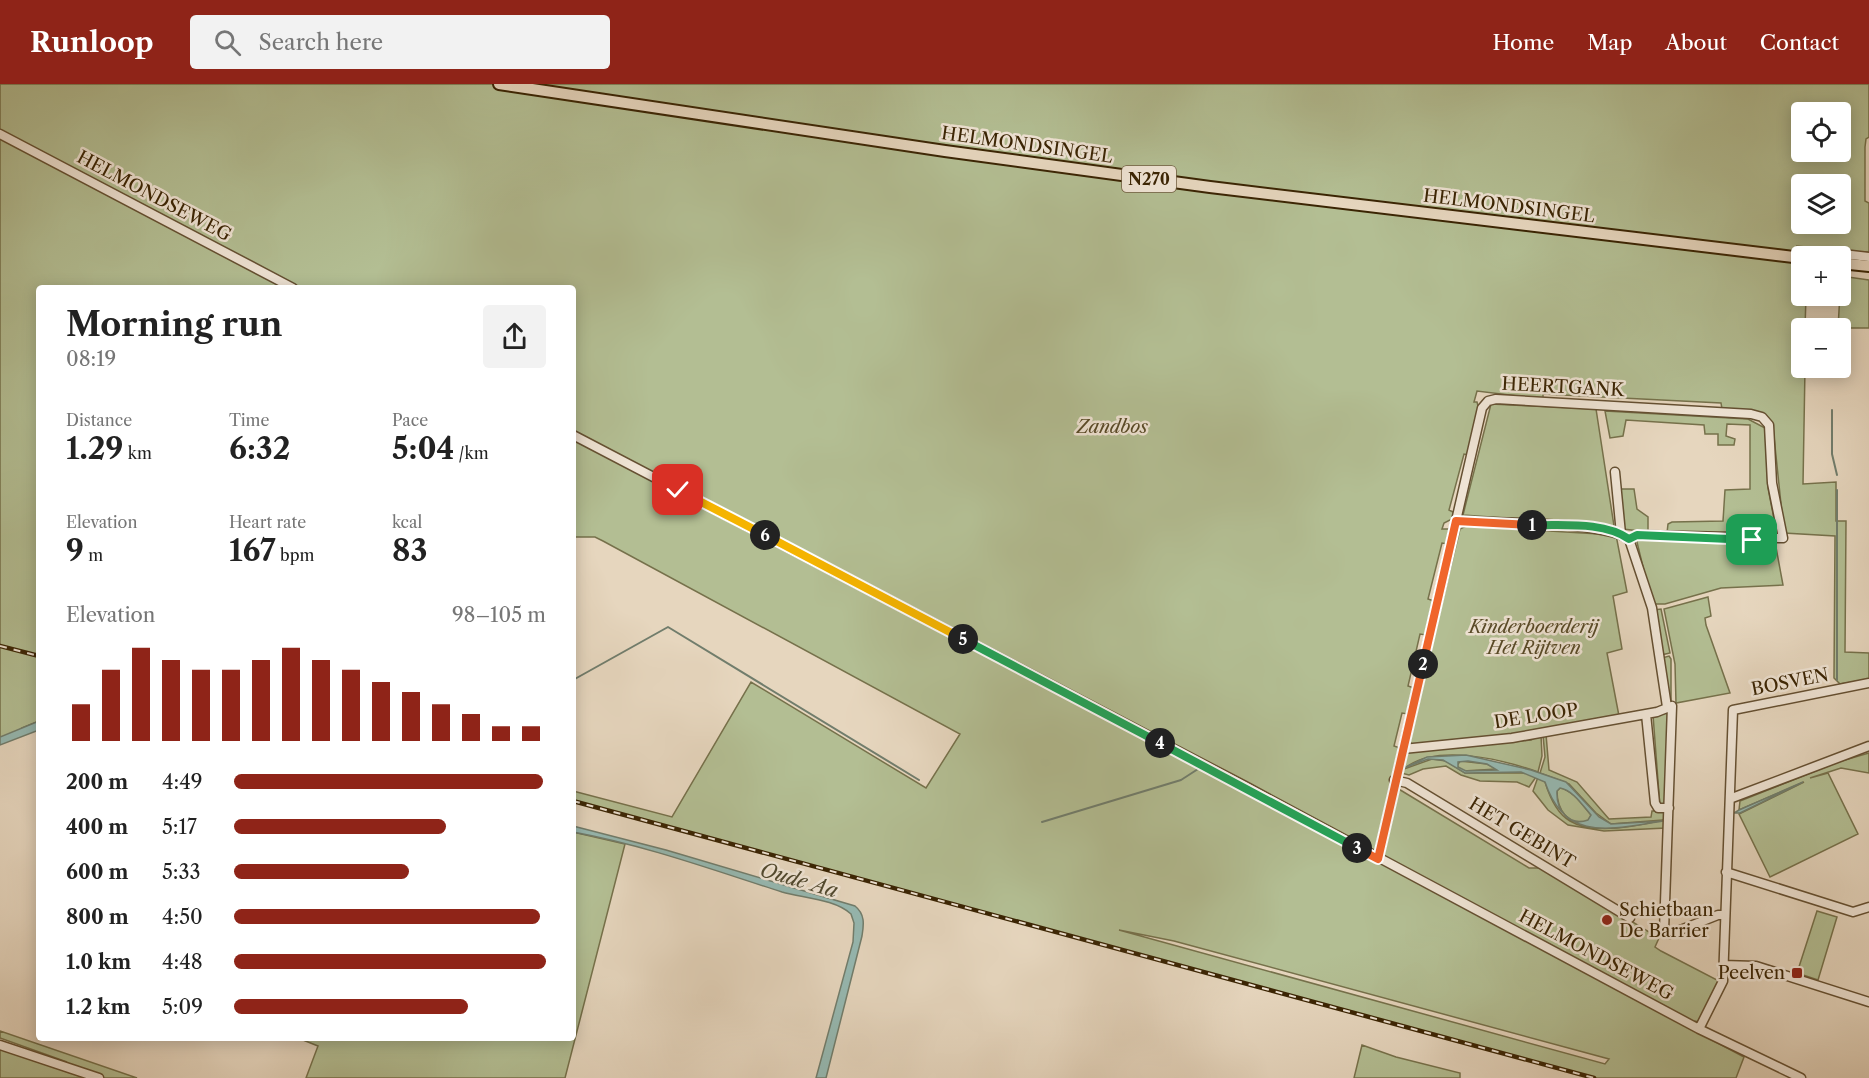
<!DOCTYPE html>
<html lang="en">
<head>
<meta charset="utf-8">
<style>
	body { margin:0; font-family:"Libre Caslon Text",serif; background:#f2f2f2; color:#222; height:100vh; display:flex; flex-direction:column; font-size:22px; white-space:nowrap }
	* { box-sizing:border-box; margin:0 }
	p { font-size:20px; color:#767676 }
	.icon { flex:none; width:33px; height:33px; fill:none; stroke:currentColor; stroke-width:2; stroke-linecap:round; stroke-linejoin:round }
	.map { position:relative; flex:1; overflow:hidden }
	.drawer { position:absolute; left:36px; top:201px; width:540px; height:756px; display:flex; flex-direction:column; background:#fff; border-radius:6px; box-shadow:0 3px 15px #0003 }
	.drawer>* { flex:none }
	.controls { position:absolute; left:1791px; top:18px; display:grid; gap:12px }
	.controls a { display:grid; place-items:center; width:60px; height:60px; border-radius:6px; background:#fff; box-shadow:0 3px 15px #0003; font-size:30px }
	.pin { position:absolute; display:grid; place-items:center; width:51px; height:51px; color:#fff; margin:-26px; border-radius:12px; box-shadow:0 3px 9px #0006 }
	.km { position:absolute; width:30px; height:30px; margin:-15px; border-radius:50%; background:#222; color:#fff; font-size:16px; line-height:30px; text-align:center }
	.round { display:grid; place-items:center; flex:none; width:63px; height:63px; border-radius:6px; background:#f2f2f2 }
	.overview { display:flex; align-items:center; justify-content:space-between; height:102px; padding:0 30px }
	h1 { font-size:33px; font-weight:700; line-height:45px }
	.stats { display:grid; grid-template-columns:repeat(3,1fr); gap:9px; height:102px; padding:6px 30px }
	.stats div { display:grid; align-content:center }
	.stats b { font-size:30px; font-weight:700 }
	.stats small { font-size:16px; font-weight:400 }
	.stats p { font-size:16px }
	.chart { height:168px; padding:12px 30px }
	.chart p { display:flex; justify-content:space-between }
	.chart svg { width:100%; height:108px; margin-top:6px; stroke:#8f2418; stroke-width:6 }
	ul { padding:0 30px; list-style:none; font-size:20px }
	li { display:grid; grid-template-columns:96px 72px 1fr; align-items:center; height:45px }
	li i { height:15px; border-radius:8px; background:#8f2418 }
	header { display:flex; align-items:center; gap:36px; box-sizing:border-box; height:84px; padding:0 30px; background:#8f2418; color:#fff }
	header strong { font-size:28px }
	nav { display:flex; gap:33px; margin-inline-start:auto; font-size:21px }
	.search { width:420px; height:54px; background:#f2f2f2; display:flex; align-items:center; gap:15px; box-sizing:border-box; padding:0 21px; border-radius:6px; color:#767676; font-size:22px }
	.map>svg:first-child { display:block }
</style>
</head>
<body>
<header>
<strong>Runloop</strong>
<div class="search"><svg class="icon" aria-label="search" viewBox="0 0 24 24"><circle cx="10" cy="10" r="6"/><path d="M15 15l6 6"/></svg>Search here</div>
<nav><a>Home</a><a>Map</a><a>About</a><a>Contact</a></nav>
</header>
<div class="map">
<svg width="1869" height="994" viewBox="0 0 1869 994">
	<rect width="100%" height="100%" fill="#e6d6be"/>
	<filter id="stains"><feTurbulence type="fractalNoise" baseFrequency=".00333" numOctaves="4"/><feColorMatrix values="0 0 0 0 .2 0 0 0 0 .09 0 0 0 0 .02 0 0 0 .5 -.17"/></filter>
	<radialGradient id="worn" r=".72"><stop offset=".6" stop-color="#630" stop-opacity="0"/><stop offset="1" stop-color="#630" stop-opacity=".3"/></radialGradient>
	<path fill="#b3be93" stroke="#76714b" stroke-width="1.5" fill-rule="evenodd" d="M0,0H1869V53L1866,55L1865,63V117L1869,119V168H1851L1837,163L1836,166L1797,162L1801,174L1802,212H1806L1805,244H1802V284H1805L1803,400L1836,398V437H1846L1845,568L1869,569V595L1840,600L1834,594L1835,452L1784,449L1773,343L1765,333L1722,325L1721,319L1543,310V315L1477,307L1474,318H1477L1479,326L1469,371L1464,370L1449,426L1455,429L1454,434L1444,439L1442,445H1451L1448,460L1442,459L1428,515L1434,517L1426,551L1420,550L1408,602L1414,604L1408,630L1402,629L1394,662L1400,664L1397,704L1529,784H1544L1659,854L1655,863L1661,867L1719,897L1699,938L1695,937L1688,943L1744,973L1736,994H1597L573,718V707L672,733L751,598L926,704L960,650L603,457L595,453H573V204H39V637L22,644L0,659ZM1802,28H1840V68H1802ZM1802,100H1840V140H1802ZM1119,846L1174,857L1609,975L1605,980Z
		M1841,192L1869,196V244H1838Z
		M1491,320L1596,325L1614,442L1463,431Z
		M1605,327L1748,335L1765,344L1768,404L1776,445L1773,452L1667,449L1668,440L1672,438L1723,437L1725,406L1750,405V341L1727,340L1726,352L1735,355L1734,361H1718V350H1705L1704,341L1626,336L1623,352L1610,354Z
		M1617,405H1634L1637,425L1648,433V448L1623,445Z
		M1466,442L1616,451L1627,508L1613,512L1622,565L1607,569L1619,632L1513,650L1415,661L1408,658L1460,445Z
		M1636,454L1775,458L1783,501L1721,504L1665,520H1655L1651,516Z
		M1708,513L1711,532L1705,534L1706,541L1730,609L1676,619L1675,580L1664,525Z
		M1661,525L1670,569L1661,571L1654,526Z
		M1669,572L1671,575V618L1669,617L1662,574Z
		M1668,629L1666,722L1660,723L1653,631Z
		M1546,650L1549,686L1577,698L1609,735L1651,733L1652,727H1665L1666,744L1604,747L1568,741L1548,726L1533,707L1538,693L1545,698C1549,711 1556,729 1570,737C1593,751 1638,742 1663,736L1611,740L1596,729L1569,700L1540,689L1545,673L1543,651Z
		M1541,651L1542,672L1538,688C1504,676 1435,658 1404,685L1432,675L1446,677L1465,689H1528L1536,693L1529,703L1517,698L1480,697L1461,691L1446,682L1423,685L1409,691L1401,689L1405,671L1409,668L1531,656Z
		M1869,669V689L1841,684L1810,694L1828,689L1858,750L1770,793L1739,730L1804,698L1739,726L1740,717L1838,678Z
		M1460,677L1487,680L1497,685L1463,687L1457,682Z
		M1560,704C1573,706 1583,722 1591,731L1588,737C1568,743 1557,725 1557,707Z
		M573,748L625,760L565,994H306L318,962L298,954H573Z
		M1817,827L1837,833L1818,896L1797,889Z
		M0,947L137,994H0V960L67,978L0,954Z
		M1362,961L1396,973L1460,989V994H1354Z"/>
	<path fill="#96b9b2" stroke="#717d6c" stroke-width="1.5" fill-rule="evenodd" d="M39,637V646L0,661V653Z
		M1466,671L1531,686L1566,698L1599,733L1611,740L1663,737C1611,745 1565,759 1545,698L1521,688L1465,689L1443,676L1428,675L1404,684L1427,673ZM1468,677L1487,680L1497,686L1466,687L1458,683V678ZM1560,704C1573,706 1583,722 1591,731L1588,736C1568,743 1556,725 1557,707Z
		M1803,698L1740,729H1734L1739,726Z
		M573,742L666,766L855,822C865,830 864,840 862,852L826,994H816L853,858L854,839L851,830C835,815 803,814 782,808C713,786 644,761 573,748Z"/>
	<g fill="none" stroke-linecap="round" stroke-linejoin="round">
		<path stroke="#717d6c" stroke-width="2" d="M1832,326V370L1837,391
			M1837,406V596
			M573,596L668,543L919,696
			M1042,738L1181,696L1198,685"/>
		<defs>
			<path id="minor" d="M0,50L293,204
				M1843,170L1869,173
				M573,351L1245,702L1699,945L1801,994
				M1615,388L1621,450
				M1629,455L1652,524L1667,623
				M1646,630L1655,719L1658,724H1669
				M1403,665L1512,654L1657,628L1672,622L1664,847
				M1394,696L1407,699L1630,834
				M1732,714L1869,662
				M1378,775L1482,324L1488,317L1496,315L1751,330L1762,333L1769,341L1772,399L1783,454L1637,451L1629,455C1602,437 1494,439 1456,437
				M1726,788L1853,828L1869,823
				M1670,850L1718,831H1725
				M1723,881L1756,882L1869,918
				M1699,945L1723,897L1733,626L1869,599
				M0,961L99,994"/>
			<path id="major" d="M499,0L945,67L1210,103L1802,174
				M1840,179L1869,182"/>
		</defs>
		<use href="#minor" stroke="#655032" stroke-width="11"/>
		<use href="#major" stroke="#3a2403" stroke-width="14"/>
		<use href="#minor" stroke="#efe4d5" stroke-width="8"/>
		<use href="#major" stroke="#e6d6be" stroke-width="10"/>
		<defs>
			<path id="rail" d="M0,562L39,572
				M573,717L1594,994"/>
		</defs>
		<use href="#rail" stroke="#3a2403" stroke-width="4.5"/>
		<use href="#rail" stroke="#efe4d5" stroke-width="2" stroke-dasharray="7" stroke-linecap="butt"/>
	</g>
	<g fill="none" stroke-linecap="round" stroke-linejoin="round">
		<defs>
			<path id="split-1" d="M1532,441C1562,442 1603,437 1629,455L1637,451L1752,456"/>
			<path id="split-2" d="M1423,580L1456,437L1532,441"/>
			<path id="split-3" d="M1357,764L1378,775L1423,580"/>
			<path id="split-4" d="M1160,659L1357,764"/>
			<path id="split-5" d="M963,555L1160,659"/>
			<path id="split-6" d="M765,451L963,555"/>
			<path id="split-7" d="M678,406L765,451"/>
		</defs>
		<use href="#split-1" stroke="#fff" stroke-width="12"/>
		<use href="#split-2" stroke="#fff" stroke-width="12"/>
		<use href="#split-3" stroke="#fff" stroke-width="12"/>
		<use href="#split-4" stroke="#fff" stroke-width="12"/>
		<use href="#split-5" stroke="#fff" stroke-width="12"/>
		<use href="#split-6" stroke="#fff" stroke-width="12"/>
		<use href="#split-7" stroke="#fff" stroke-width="12"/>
		<use href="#split-1" stroke="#22a559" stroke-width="8"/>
		<use href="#split-2" stroke="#f0652b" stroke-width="8"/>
		<use href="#split-3" stroke="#f0652b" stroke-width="8"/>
		<use href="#split-4" stroke="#22a559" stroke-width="8"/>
		<use href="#split-5" stroke="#22a559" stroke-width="8"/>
		<use href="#split-6" stroke="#f5b400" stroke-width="8"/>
		<use href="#split-7" stroke="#f5b400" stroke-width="8"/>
	</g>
	<g fill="#8f2418" stroke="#efe4d5" stroke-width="2">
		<circle cx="1607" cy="836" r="6"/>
		<rect x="1791" y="883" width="12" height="12" rx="3"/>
	</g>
	<g text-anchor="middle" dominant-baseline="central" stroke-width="5" stroke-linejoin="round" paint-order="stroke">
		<rect fill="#efe4d5" stroke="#705e42" stroke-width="1.5" x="1122" y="82" width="54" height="26" rx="4.5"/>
		<g font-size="16" font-weight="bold" fill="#3a2403">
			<text x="1149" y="95">N270</text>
		</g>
		<g font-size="18" fill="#3a2403" stroke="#efe4d5">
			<text transform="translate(1027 61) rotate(8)">HELMONDSINGEL</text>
			<text transform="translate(154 112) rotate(28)">HELMONDSEWEG</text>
			<text transform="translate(1509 122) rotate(7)">HELMONDSINGEL</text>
			<text transform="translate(1563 303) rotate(3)">HEERTGANK</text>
			<text transform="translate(1790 598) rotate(-11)">BOSVEN</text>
			<text transform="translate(1536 632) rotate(-9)">DE LOOP</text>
			<text transform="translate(1522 749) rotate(31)">HET GEBINT</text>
			<text transform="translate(1596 871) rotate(28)">HELMONDSEWEG</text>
		</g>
		<g font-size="18" font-style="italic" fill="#584a27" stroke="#efe4d5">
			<text x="1112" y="343">Zandbos</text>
			<text x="1534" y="543">Kinderboerderij<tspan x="1534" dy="21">Het Rijtven</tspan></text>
		</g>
		<g font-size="18" fill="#3a2403" stroke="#efe4d5" text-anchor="start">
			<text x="1619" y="826">Schietbaan<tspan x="1619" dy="21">De Barrier</tspan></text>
			<text x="1785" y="889" text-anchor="end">Peelven</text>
		</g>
		<g font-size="20" font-style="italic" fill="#51492f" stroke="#efe4d5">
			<text transform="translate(799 796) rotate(16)">Oude Aa</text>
		</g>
	</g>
	<rect width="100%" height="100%" filter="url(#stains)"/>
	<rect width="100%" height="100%" fill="url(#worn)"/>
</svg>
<div class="controls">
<a><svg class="icon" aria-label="locate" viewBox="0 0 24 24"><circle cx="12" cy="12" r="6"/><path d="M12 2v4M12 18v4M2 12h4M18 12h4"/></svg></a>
<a><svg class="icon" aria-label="layers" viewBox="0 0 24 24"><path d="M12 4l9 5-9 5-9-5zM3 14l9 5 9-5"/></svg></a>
<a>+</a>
<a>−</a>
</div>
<div class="pin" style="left:1752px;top:456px;background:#1e9e55"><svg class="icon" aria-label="arrive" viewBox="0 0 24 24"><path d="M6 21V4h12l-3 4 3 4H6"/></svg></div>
<div class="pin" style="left:678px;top:406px;background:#d93025"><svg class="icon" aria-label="check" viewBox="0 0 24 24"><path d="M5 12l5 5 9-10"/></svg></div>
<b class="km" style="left:1532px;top:441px">1</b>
<b class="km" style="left:1423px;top:580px">2</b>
<b class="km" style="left:1357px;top:764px">3</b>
<b class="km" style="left:1160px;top:659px">4</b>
<b class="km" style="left:963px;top:555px">5</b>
<b class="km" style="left:765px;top:451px">6</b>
<section class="drawer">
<div class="overview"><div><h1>Morning run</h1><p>08:19</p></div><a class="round"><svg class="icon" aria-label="share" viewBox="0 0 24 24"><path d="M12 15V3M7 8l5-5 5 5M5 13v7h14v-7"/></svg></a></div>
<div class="stats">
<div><p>Distance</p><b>1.29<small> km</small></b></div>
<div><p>Time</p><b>6:32</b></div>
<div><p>Pace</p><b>5:04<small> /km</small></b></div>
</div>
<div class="stats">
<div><p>Elevation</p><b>9<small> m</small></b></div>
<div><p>Heart rate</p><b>167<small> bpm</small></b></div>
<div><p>kcal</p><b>83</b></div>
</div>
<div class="chart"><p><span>Elevation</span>98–105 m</p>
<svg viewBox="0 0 160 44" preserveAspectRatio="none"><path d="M5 44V29M15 44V15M25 44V6M35 44V11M45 44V15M55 44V15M65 44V11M75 44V6M85 44V11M95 44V15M105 44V20M115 44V24M125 44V29M135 44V33M145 44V38M155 44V38"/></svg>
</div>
<ul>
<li><b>200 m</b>4:49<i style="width:99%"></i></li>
<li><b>400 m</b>5:17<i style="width:68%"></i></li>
<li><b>600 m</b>5:33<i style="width:56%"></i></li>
<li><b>800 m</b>4:50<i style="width:98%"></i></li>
<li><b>1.0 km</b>4:48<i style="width:100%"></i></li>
<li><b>1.2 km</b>5:09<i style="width:75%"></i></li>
</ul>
</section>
</div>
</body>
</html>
